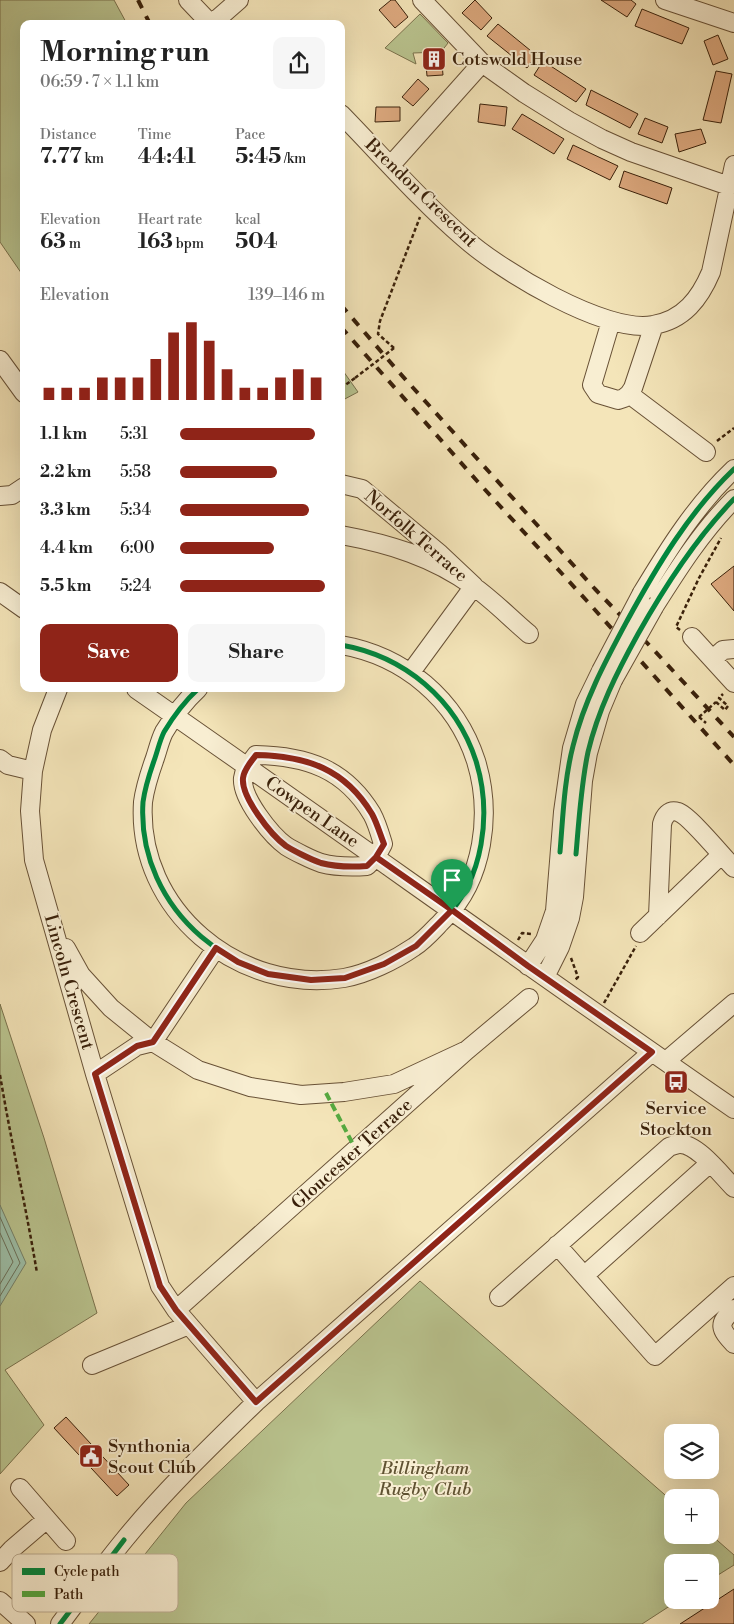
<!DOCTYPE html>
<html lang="en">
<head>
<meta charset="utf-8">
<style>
	body { margin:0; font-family:"Libre Bodoni",serif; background:#f6f6f6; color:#222; height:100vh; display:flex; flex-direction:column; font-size:19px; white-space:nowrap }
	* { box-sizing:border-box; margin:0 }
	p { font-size:16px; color:#767676 }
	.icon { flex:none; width:28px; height:28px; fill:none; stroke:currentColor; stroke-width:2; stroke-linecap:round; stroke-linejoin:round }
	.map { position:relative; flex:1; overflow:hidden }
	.sheet { position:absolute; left:20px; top:20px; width:325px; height:672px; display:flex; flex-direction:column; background:#fff; border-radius:10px; box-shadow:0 5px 20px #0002 }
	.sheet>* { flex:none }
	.fabs { position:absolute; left:664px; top:1424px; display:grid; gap:10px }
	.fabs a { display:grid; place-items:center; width:55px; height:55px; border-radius:10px; background:#fff; box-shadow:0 5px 20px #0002; font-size:25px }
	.pin { position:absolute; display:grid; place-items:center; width:42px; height:42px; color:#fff; margin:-51px -21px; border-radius:50% 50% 50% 0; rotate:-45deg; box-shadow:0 0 5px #0007 }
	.pin .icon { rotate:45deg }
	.round { display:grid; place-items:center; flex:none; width:52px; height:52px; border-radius:10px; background:#f6f6f6 }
	.head { display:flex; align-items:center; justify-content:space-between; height:85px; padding:0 20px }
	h1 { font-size:28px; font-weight:700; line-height:38px }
	.metrics { display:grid; grid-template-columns:repeat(3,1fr); gap:8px; height:85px; padding:5px 20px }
	.metrics div { display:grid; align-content:center }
	.metrics b { font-size:21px; font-weight:700 }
	.metrics small { font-size:14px; font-weight:400 }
	.metrics p { font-size:14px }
	.chart { height:140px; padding:10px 20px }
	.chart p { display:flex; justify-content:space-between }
	.chart svg { width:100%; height:90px; margin-top:5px; stroke:#8f2418; stroke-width:6 }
	.action { display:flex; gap:10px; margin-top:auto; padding:10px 20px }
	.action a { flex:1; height:58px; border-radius:10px; background:#8f2418; color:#fff; font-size:20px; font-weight:700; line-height:58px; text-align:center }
	.action a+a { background:#f6f6f6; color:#222 }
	ul { padding:0 20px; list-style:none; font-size:16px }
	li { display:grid; grid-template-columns:80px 60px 1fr; align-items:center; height:38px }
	li i { height:12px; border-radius:6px; background:#8f2418 }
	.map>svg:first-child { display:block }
</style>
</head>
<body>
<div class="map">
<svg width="734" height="1624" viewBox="0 0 734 1624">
	<rect width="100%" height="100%" fill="#f4e5b9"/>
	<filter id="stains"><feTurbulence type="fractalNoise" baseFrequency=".004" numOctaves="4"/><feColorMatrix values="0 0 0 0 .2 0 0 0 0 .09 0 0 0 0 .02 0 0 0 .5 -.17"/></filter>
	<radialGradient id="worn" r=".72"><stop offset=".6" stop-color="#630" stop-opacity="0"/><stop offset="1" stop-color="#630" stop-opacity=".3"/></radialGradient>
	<path fill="#bac590" stroke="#7a724d" d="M0,0H114L127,24H24V277L0,242Z
		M420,14L448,43L441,52L413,53L416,64L385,48Z
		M341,368L358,392L341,401Z
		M0,1004L44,1138L97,1313L5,1370L44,1425L0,1474Z
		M420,1281L672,1501V1535H710V1534L734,1555V1565L710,1580V1562H672V1600H679L642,1624H89L186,1503Z"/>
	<path fill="#9dc0a9" stroke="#758069" d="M0,1205L26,1263L0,1306Z"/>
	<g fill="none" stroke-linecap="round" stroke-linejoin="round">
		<path stroke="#6b705a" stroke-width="1" d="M0,1217L20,1263L0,1296
			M0,1233L13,1262L0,1284"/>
	</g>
	<path fill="#deaa80" stroke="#39200a" d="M391,0H395L408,17L395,28L379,10Z
		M475,0L492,18L481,30L462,13Z
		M601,0H631L636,4L627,17Z
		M642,9L689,28L682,44L635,26Z
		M498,24L536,55L527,68L487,36Z
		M718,35L728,59L713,65L704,41Z
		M441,52L442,64L426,65V53Z
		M543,61L586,89L576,102L534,75Z
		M442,64L443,75L427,76L426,65Z
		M716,71L732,74L721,123L703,120Z
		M418,79L429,89L413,106L402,97Z
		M591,90L638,114L630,128L586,105Z
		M480,104L507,107L505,126L478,122Z
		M376,107H400V121L375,122Z
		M522,114L564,139L554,154L512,129Z
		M645,118L668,127L662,143L638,134Z
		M701,129L706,143L679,152L675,134Z
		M573,145L618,166L610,180L567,159Z
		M624,171L672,188L667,204L619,187Z
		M734,566V611L711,584Z
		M66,1417L129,1485L117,1496L54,1428Z
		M734,1589V1624H680Z"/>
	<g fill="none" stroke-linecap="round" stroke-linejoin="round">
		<defs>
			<path id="minor" d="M188,0L207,20L215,21L239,0
				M422,0L482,63L524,93L569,121L602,139L631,152L729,186
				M665,0L734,23
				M341,114C382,156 420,200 464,238C500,270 605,334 653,325C684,320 700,298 711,272L734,165
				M391,165L482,63
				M611,321L592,385L598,394L618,400L624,398L629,394L633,388L654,325
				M0,360L24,393
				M629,394L706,452
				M341,484L362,489L440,554L474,586L411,672
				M0,496L12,495L24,487
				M341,535C390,544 433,557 473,586C493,600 510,618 529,634
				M0,592L24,609
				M642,593C669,548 696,505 734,469
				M654,607C678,569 702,531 734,499
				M692,637L734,683
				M713,659L723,650L734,649
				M58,689L42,730L33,771L30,811L34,860L95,1074L160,1286L176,1310L256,1402
				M136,689C336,828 534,971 734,1109
				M198,689C185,701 173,717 164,732C160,740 158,749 155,758C150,772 145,787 143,802C136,910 239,995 344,978C367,974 395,960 414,947C425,940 435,928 444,919C484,879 492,813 476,761C456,699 404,656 341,645
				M256,755C307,756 345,769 372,814C377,823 380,834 383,844L376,857L367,866C352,867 336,867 321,863C312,860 294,851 286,846C271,835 241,798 243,778C244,769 251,762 256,755Z
				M0,759L8,765L33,771
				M658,916L662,824C664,816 669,809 678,812C689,815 724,858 734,868
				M640,933L721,855
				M66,948L81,975L111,1008L153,1042L198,1070L250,1087L301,1095L344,1092L394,1084L467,1050
				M528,966L545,940L555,911L563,812L572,748L585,704L601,671
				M545,977L560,947L570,918L574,897L583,781L588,753L600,711L613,680
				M666,1061L734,1003
				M95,1074L137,1046L153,1042L216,948
				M557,1245L655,1356L734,1286
				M585,1275L710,1163
				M499,1297L669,1147C672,1146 677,1144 680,1144C698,1144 722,1176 734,1188
				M734,1309C717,1324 720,1329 734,1344
				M176,1310L467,1050L529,998
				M92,1365L189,1325
				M20,1488L66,1541
				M0,1562L12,1549L47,1519
				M0,1601L26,1624
				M60,1624C81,1596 102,1567 125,1539C165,1490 211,1446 256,1402L652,1052"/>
		</defs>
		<use href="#minor" stroke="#685136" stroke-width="20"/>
		<path stroke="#39200a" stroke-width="2.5" stroke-dasharray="4 2.5" stroke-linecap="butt" d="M394,348L378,334L380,321L420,217
			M341,388L355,378
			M717,441L734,428
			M680,630L676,627L699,578L721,538
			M716,702L725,710L728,706L719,698L723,694
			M699,717L706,723
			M518,940L522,933L531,934
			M571,958L578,977L575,980
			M604,1003L636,946
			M0,1075C11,1141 26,1207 37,1273"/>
		<use href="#minor" stroke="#f8eed2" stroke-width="18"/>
		<path stroke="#39200a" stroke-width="4" stroke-dasharray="9 9" stroke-linecap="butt" d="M138,0L150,24
			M341,305L397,370L595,589L652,648L734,737
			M341,327L478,482L587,601L734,765"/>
		<defs>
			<path id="minor-bridge" d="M601,671L642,593
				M613,680L654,607"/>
		</defs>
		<use href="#minor-bridge" stroke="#685136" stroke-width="20" stroke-linecap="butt"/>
		<path stroke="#39200a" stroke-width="2.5" stroke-dasharray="4 2.5" stroke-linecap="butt" d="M355,378L394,348
			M699,717L716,702"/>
		<use href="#minor-bridge" stroke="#f8eed2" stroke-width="18"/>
		<path stroke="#55aa41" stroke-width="4" stroke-dasharray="8 4" stroke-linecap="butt" d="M326,1093L356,1150"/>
		<defs>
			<path id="cycleway" d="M198,689C185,701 173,717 164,732C160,740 158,749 155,758C150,772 145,787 143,802C136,910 239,995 344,978C367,974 395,960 414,947C425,940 435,928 444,919C484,879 492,813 476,761C456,699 404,656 341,645
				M560,852C563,817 564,781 573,746C584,701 605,662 627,621C657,566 689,512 734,469
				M576,854C579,820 581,785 588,752C598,710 617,672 638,634C665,586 695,539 734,499
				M60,1624L124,1540"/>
		</defs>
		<use href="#cycleway" stroke="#f8eed2" stroke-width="8"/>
		<use href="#cycleway" stroke="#00873e" stroke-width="5"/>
	</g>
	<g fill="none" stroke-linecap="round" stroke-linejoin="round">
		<defs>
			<path id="route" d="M452,910L376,857L367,866C352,867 336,867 321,863C312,860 294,851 286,846C271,835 241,797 243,778C244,769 251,762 256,755C307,756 345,769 372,814C377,823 380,834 384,844L376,857L452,910L416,946L384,964L345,978L311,980L268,974L238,962L216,948L153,1042L137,1046L95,1074L160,1286L176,1310L256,1402L652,1052L528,966L452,910"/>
		</defs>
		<use href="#route" stroke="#fff" stroke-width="10"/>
		<use href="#route" stroke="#8f2418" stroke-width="6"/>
	</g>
	<defs>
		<symbol id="building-square" viewBox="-11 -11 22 22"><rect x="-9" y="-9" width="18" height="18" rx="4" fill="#8f2418" stroke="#f8eed2"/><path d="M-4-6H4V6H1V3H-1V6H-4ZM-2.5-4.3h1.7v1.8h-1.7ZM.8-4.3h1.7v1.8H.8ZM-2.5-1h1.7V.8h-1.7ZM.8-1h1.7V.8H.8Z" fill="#fff"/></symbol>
		<symbol id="bus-square" viewBox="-11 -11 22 22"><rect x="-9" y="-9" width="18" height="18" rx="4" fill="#8f2418" stroke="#f8eed2"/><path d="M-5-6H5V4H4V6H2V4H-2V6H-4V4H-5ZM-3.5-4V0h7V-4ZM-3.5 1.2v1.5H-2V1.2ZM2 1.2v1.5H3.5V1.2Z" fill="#fff"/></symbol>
		<symbol id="civic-square" viewBox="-11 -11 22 22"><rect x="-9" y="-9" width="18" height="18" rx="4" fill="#8f2418" stroke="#f8eed2"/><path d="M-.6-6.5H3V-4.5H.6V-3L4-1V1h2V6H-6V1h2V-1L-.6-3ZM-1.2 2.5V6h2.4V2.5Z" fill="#fff"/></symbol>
	</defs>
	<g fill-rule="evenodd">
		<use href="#building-square" x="420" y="45" width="28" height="28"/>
		<use href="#bus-square" x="662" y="1068" width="28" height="28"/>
		<use href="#civic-square" x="77" y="1442" width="28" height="28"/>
	</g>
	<g text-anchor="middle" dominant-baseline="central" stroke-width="4" stroke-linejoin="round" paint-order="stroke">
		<g font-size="18" fill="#39200a" stroke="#f8eed2" text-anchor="start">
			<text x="452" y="59">Cotswold House</text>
			<text x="676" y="1108" text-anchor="middle">Service<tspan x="676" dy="21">Stockton</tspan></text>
			<text x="108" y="1446">Synthonia<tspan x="108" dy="21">Scout Club</tspan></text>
		</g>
		<g font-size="18" fill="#39200a" stroke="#f8eed2">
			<text transform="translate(421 193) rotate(44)">Brendon Crescent</text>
			<text transform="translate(416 536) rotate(41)">Norfolk Terrace</text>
			<text transform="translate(312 812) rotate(35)">Cowpen Lane</text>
			<text transform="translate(69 982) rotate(74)">Lincoln Crescent</text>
			<text transform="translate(352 1154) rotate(-42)">Gloucester Terrace</text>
		</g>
		<g font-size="18" font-style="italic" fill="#605232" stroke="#f8eed2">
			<text x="425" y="1468">Billingham<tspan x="425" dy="21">Rugby Club</tspan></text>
		</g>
	</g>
	<rect x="12" y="1554" width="166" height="58" rx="8" fill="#f8eed2" stroke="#bfb096" stroke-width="1"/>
	<rect x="22" y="1568" width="23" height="7" fill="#00873e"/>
	<rect x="22" y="1591" width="23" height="6" fill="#55aa41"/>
	<g font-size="14" fill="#39200a">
		<text x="54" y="1576">Cycle path</text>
		<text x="54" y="1599">Path</text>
	</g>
	<rect width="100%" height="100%" filter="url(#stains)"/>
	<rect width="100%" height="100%" fill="url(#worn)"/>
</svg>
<div class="fabs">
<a><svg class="icon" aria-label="layers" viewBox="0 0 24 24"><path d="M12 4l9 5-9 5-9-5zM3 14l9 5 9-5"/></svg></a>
<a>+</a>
<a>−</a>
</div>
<div class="pin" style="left:452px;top:910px;background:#1e9e55"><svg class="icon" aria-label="arrive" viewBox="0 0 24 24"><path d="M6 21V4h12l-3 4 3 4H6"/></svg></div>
<section class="sheet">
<div class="head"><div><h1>Morning run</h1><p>06:59 · 7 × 1.1 km</p></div><a class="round"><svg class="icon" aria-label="share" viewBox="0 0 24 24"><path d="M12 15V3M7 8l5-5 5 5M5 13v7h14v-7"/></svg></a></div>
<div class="metrics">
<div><p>Distance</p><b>7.77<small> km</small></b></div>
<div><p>Time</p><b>44:41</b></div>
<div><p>Pace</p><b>5:45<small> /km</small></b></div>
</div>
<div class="metrics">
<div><p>Elevation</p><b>63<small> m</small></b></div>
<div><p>Heart rate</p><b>163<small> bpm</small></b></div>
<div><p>kcal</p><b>504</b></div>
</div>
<div class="chart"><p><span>Elevation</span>139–146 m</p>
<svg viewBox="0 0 160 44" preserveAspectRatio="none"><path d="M5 44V38M15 44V38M25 44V38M35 44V33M45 44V33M55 44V33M65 44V24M75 44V11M85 44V6M95 44V15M105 44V29M115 44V38M125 44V38M135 44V33M145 44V29M155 44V33"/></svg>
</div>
<ul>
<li><b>1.1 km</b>5:31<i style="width:93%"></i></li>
<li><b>2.2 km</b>5:58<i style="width:67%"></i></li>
<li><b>3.3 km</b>5:34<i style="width:89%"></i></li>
<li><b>4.4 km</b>6:00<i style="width:65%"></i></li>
<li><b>5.5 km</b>5:24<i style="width:100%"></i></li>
</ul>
<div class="action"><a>Save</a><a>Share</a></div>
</section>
</div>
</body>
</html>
